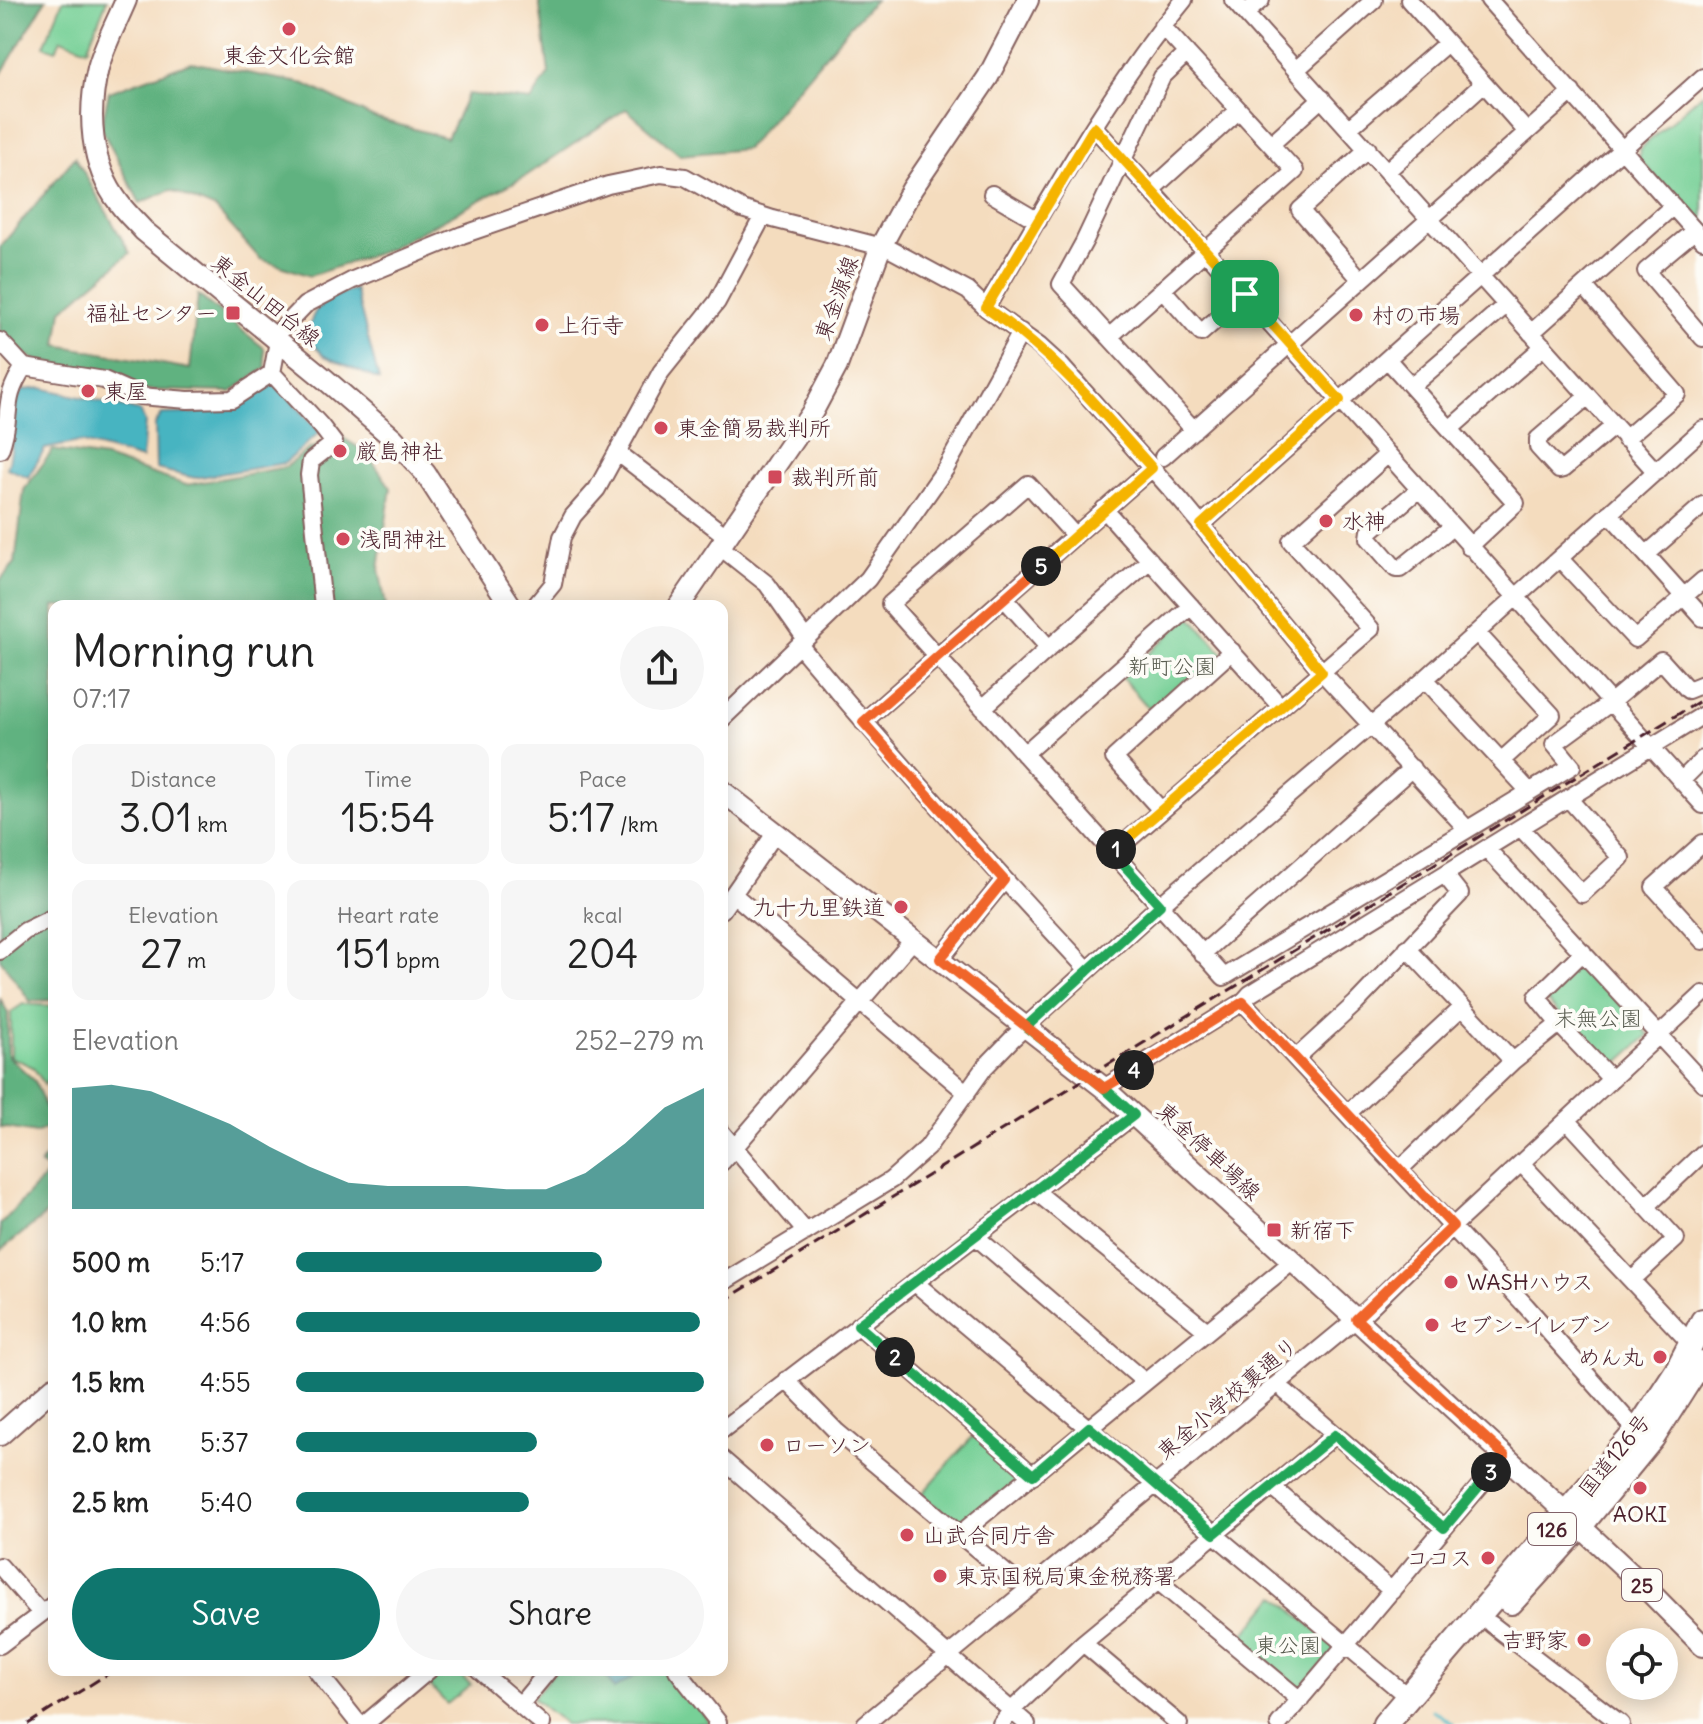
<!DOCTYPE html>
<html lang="en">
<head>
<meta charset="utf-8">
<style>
	body { margin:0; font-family:Delius,"Klee One",sans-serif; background:#f6f6f6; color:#222; height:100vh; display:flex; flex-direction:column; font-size:30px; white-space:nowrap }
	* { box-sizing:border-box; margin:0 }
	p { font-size:26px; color:#767676 }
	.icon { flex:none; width:44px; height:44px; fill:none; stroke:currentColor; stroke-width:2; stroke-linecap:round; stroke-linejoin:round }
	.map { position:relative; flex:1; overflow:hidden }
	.panel { position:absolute; left:48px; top:600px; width:680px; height:1076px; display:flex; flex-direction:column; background:#fff; border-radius:16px; box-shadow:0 4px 20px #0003 }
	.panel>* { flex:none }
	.tools { position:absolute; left:1606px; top:1628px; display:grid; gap:16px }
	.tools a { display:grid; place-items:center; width:72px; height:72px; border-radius:50%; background:#fff; box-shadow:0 4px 20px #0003; font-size:40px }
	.pin { position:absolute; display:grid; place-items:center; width:68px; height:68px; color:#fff; margin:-34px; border-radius:16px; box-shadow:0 4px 12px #0006 }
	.km { position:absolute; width:40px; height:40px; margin:-20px; border-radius:50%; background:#222; color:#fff; font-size:22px; line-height:40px; text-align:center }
	.round { display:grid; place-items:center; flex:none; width:84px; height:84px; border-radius:42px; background:#f6f6f6 }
	.summary { display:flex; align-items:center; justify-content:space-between; height:136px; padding:0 24px }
	h1 { font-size:44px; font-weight:600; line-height:60px }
	.stats { display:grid; grid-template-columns:repeat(3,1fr); gap:12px; height:136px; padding:8px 24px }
	.stats div { display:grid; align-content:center; border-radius:16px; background:#f6f6f6; text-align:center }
	.stats b { font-size:40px; font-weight:600 }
	.stats small { font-size:22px; font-weight:400 }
	.stats p { font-size:22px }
	.chart { height:224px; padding:16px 24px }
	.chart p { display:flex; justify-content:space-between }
	.chart svg { width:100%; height:144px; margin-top:8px; fill:#0f766e; opacity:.7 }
	.button { display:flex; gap:16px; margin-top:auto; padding:16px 24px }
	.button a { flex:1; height:92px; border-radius:48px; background:#0f766e; color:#fff; font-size:32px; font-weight:600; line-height:92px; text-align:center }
	.button a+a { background:#f6f6f6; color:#222 }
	ul { padding:0 24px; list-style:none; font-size:26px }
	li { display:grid; grid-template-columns:128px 96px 1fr; align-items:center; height:60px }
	li i { height:20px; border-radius:10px; background:#0f766e }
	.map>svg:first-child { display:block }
</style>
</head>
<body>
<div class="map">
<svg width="1703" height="1724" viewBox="0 0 1703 1724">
	<rect width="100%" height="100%" fill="#fdfcf7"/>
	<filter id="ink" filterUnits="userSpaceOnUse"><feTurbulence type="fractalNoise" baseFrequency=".0125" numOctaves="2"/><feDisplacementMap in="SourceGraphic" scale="16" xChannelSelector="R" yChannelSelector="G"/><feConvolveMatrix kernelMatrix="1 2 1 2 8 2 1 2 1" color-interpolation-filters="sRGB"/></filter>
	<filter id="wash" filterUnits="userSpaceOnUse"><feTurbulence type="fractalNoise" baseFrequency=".006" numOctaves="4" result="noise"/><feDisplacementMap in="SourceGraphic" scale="32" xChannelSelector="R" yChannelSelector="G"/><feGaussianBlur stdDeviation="1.8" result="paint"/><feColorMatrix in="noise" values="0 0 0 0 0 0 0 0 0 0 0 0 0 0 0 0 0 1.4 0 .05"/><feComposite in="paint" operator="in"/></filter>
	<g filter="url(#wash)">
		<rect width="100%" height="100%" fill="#f4dcbe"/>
		<path fill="#77d097" stroke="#607861" stroke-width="2" d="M63,0H107L87,49L61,39L56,50L44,46Z
			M1703,93V231L1639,159L1640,149Z
			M1190,616L1224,654L1155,715L1122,678Z
			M1582,962L1649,1035L1610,1070L1543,997Z
			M23,1004L54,1006V1063L45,1085L33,1067L11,1057V1012Z
			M975,1434L1023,1477L960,1527L922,1494Z
			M1276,1596L1337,1648L1298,1690L1239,1641Z
			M556,1670H669L710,1723L565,1724L533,1698Z
			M458,1673L471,1685L447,1704L428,1684L439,1674Z"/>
		<path fill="#61b280" stroke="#566856" stroke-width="2" d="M0,0H46L0,76Z
			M539,0H875L850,26L746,149L680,155L626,109L526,176L384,251L310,276L260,259L216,209L171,190L140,203L101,128L109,92L191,62L305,84L374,118L447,138L468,94L531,101L549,73Z
			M75,157L130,253L62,310L57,345L190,369L198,295L264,348L266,368L231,392L144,390L110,375L35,360L0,338V247Z
			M343,438L366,452L391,488L379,569L386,606H54V1000L30,1001L0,959V580L15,563L24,490L53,450L105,458L186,485L286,467L309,449Z
			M0,998L8,1013V1056L35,1081L52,1125L36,1133L0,1127Z
			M54,1145V1208L0,1251V1225L50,1171L40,1165Z"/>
		<path fill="#46b4c1" stroke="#486a76" stroke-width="2" d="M355,289L379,380L324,356L308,339C310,305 325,298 355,289Z
			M272,379L320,432L285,463L195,478L156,469L155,424L162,414L197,413L235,404Z
			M42,388L140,411L145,422L142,459L79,442L45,449L28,477L7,468C18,439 4,413 23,390Z
			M602,1670H645L614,1689Z"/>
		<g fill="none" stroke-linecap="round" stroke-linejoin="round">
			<path stroke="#46b4c1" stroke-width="3" d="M1433,1710L1453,1724"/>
		</g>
	</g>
	<g filter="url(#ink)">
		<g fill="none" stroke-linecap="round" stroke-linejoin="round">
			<defs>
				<path id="minor" d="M1233,0L1656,472
					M1409,0L1527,132
					M1489,0L1703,240
					M1246,13L1261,0
					M1187,53L1162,77L1084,242L1061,284L1194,430
					M1297,69L1374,0
					M1094,127L1703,805
					M1349,128L1447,43
					M1271,144L1322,98
					M1387,171L1483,84
					M1151,190L1239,110
					M992,194L1038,221
					M1694,231L1646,271L1703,338
					M1361,280L1300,210L1368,149
					M1584,286L1677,394L1625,439
					M1163,290L1201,333L1245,294
					M986,308C1048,203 1106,95 1184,0
					M1531,333L1673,206
					M274,337L305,305L353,280L462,235L608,185L661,174L685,177L742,209L773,219L890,249L968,291L986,308L1039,346L1062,367L1182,502L1322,672L1467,829
					M1109,337L1295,171L1162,26
					M0,341L24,367L104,380L140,396L188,400L232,399L272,373L278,341
					M1387,359L1516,503L1469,547
					M272,373L321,426L334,443L311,461L309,475L323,606
					M1412,386L1506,305
					M1588,396L1538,439V447L1559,470L1563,469L1614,426
					M1451,428L1544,346
					M0,450C14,412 0,403 24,367
					M617,452L726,536
					M1163,457L1572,92
					M1419,489L1370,531L1369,538L1396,569H1400L1452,527
					M1104,509L1280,706
					M1609,513L1703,618
					M1201,525L1703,77
					M1075,536L1028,484L890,604L1224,977L1572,766L1554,744L1610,703L1661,660L1688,690L1703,684
					M719,546L767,584L805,638
					M1647,554L1703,505
					M1560,559L1635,639L1703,580
					M535,606L553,584L562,537L573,516L597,489L661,372L717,302L763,216
					M1477,633L1552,715L1501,761
					M799,645C892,756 989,864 1088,970
					M1049,648L1150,560
					M1425,679L1529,791
					M983,708L1049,648L1004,598
					M722,719L868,579L946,468L1021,332
					M863,722L1152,468
					M1024,754L1191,606
					M1681,781L1703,759
					M1161,810L1114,758L1232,651
					M1521,828L1582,894L1621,858L1568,798
					M1703,843L1654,887L1703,941
					M1487,849L1703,1083
					M1113,853L1371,629L1291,541L1388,454
					M733,894L967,1093
					M722,910L776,832
					M1407,948L1513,1061
					M0,951L25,931L54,917
					M1202,954L1412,768
					M940,959L1004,880
					M1243,1002L1526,1306L1628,1421
					M1559,1024L1537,997L1583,952
					M1296,1058L1356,1003L1460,894L1445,875
					M1104,1088L1243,1002L1250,994L1703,715
					M1348,1113L1462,1007
					M1567,1120L1676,1239L1632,1280
					M722,1133L806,1232
					M722,1162L914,939
					M1521,1163L1692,1345
					M1400,1169L1513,1061L1559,1024L1611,1079
					M1034,1190L1207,1331
					M1646,1207L1703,1153
					M975,1236L1145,1382
					M914,1282L1408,1697
					M722,1283L891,1180L927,1148L984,1068L1013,1038L1160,905L1425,679L1703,429
					M858,1325L1033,1475
					M1700,1360L1703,1363
					M786,1380L837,1432L1014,1580
					M1286,1392L1444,1528
					M722,1430L1134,1115
					M722,1459L1027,1724
					M1272,1487L1392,1591
					M960,1534L1293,1261
					M0,1566L41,1613
					M1158,1581L1300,1700
					M1491,1624L1621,1724
					M1083,1643L1179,1724
					M0,1645L54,1604
					M316,1670L359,1724
					M479,1670L542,1724
					M677,1670L718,1722L716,1724
					M520,1705L549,1670
					M365,1724L429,1670
					M865,1724L1367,1310L1453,1226L1703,994
					M1001,1724L1012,1710L1083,1643L1335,1435
					M1279,1724L1505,1456"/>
				<path id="major" d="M126,0C117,22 104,45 98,68C87,113 90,165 119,203C126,213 136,222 144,231L326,380L393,438L425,473L511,606
					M679,606L813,411L837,366L881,246L912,189L988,77L1028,0
					M722,791L1104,1088L1505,1456L1645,1587L1703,1646
					M0,1435L54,1387"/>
				<path id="highway" d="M1511,1602L1579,1527L1652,1438L1692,1375
					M1385,1724L1641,1426L1677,1371L1703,1321"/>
			</defs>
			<use href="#minor" stroke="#86615e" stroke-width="20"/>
			<use href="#major" stroke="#86615e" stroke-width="24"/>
			<use href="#highway" stroke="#86615e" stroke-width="28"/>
			<use href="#minor" stroke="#fff" stroke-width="16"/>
			<use href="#major" stroke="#fff" stroke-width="20"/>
			<use href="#highway" stroke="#fff" stroke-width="24"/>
			<path stroke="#4a1f2b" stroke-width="3" stroke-dasharray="12 6" stroke-linecap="butt" d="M722,1302L1703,699
				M28,1724L114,1670"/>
		</g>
	</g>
	<g fill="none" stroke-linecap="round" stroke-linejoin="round" filter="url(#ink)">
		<defs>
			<path id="split-1" d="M1116,849L1322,672L1201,525L1340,400L1245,294"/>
			<path id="split-2" d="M895,1357L858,1325L1134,1115L1104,1088L1026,1027L1160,905L1113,853L1116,849"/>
			<path id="split-3" d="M895,1357L1033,1475L1089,1427L1214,1534L1335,1435L1444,1528L1491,1472"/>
			<path id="split-4" d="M1134,1070L1243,1002L1453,1226L1356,1319L1505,1456L1491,1472"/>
			<path id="split-5" d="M1041,566L863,722L1004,880L940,959L1104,1088L1134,1070"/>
			<path id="split-6" d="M1041,566L1152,468C1097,407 1055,354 986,308L1094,127L1245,294"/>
		</defs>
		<use href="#split-1" stroke="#fff" stroke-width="16"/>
		<use href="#split-2" stroke="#fff" stroke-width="16"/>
		<use href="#split-3" stroke="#fff" stroke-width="16"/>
		<use href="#split-4" stroke="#fff" stroke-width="16"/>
		<use href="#split-5" stroke="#fff" stroke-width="16"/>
		<use href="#split-6" stroke="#fff" stroke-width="16"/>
		<use href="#split-1" stroke="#f5b400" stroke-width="10"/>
		<use href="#split-2" stroke="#22a559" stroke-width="10"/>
		<use href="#split-3" stroke="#22a559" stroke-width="10"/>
		<use href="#split-4" stroke="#f0652b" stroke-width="10"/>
		<use href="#split-5" stroke="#f0652b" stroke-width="10"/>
		<use href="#split-6" stroke="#f5b400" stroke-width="10"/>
	</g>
	<g fill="#d1495b" stroke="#fdfcf7" stroke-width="3">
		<circle cx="289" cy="29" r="8"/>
		<rect x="225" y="305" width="16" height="16" rx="4"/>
		<circle cx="1356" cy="315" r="8"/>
		<circle cx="542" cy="325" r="8"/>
		<circle cx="88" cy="391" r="8"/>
		<circle cx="661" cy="428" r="8"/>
		<circle cx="340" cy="451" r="8"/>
		<rect x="767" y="469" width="16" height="16" rx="4"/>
		<circle cx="1326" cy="521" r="8"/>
		<circle cx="343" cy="539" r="8"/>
		<circle cx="901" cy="907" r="8"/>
		<rect x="1266" y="1222" width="16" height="16" rx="4"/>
		<circle cx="1451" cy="1282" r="8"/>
		<circle cx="1432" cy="1325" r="8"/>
		<circle cx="1660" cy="1357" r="8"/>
		<circle cx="767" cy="1445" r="8"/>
		<circle cx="1640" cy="1488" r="8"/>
		<circle cx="907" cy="1535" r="8"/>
		<circle cx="1488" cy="1558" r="8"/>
		<circle cx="940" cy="1576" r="8"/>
		<circle cx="1584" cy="1640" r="8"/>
	</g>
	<g text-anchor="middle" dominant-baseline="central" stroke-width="7" stroke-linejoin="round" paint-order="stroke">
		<g fill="#fdfcf7" stroke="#806168" stroke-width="2">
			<rect x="1528" y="1513" width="48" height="32" rx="6"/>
			<rect x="1622" y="1569" width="40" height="32" rx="6"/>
		</g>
		<g font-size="20" font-weight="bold" fill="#4a1f2b">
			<text x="1552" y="1529">126</text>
			<text x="1642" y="1585">25</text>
		</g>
		<g font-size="22" fill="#4a1f2b" stroke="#fdfcf7" text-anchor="start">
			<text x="289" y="55" text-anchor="middle">東金文化会館</text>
			<text x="217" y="313" text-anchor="end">福祉センター</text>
			<text x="1372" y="315">村の市場</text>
			<text x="558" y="325">上行寺</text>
			<text x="104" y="391">東屋</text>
			<text x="677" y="428">東金簡易裁判所</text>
			<text x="356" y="451">厳島神社</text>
			<text x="791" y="477">裁判所前</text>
			<text x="1342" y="521">水神</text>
			<text x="359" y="539">浅間神社</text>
			<text x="885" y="907" text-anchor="end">九十九里鉄道</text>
			<text x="1290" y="1230">新宿下</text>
			<text x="1467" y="1282">WASHハウス</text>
			<text x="1448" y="1325">セブン-イレブン</text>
			<text x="1644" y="1357" text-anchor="end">めん丸</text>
			<text x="783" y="1445">ローソン</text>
			<text x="1640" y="1514" text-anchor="middle">AOKI</text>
			<text x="923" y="1535">山武合同庁舎</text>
			<text x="1472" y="1558" text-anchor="end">ココス</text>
			<text x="956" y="1576">東京国税局東金税務署</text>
			<text x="1568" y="1640" text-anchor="end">吉野家</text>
		</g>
		<g font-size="22" fill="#4a1f2b" stroke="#fdfcf7">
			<text transform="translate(836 298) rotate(-70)">東金源線</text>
			<text transform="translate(266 300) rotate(39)">東金山田台線</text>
			<text transform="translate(1209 1151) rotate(43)">東金停車場線</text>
			<text transform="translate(1227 1398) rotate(-40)">東金小学校裏通り</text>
			<text transform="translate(1614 1455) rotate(-51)">国道126号</text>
		</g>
		<g font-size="22" fill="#5a5d51" stroke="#fdfcf7">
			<text x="1172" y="666">新町公園</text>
			<text x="1598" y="1018">末無公園</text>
			<text x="1288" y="1645">東公園</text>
		</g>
	</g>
</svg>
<div class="tools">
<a><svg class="icon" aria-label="locate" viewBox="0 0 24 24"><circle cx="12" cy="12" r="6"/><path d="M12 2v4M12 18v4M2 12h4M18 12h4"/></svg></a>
</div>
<div class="pin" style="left:1245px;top:294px;background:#1e9e55"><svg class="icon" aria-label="arrive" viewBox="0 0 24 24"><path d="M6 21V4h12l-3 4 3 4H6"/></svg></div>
<b class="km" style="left:1116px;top:849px">1</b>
<b class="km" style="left:895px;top:1357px">2</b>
<b class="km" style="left:1491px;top:1472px">3</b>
<b class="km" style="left:1134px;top:1070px">4</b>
<b class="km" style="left:1041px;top:566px">5</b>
<section class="panel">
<div class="summary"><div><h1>Morning run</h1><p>07:17</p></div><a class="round"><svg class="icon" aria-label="share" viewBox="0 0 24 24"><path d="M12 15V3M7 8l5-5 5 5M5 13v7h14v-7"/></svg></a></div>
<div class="stats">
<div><p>Distance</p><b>3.01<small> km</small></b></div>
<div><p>Time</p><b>15:54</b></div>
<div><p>Pace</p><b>5:17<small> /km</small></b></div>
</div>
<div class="stats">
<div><p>Elevation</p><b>27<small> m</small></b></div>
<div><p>Heart rate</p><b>151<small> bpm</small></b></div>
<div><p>kcal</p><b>204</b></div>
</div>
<div class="chart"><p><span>Elevation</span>252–279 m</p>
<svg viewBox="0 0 160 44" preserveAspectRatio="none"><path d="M0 44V7L10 6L20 8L30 13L40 18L50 25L60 31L70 36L80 37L90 37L100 37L110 38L120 38L130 33L140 24L150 13L160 7V44z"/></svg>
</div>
<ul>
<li><b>500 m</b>5:17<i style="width:75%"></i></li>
<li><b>1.0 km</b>4:56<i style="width:99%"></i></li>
<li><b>1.5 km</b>4:55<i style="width:100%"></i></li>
<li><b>2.0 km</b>5:37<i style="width:59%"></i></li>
<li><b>2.5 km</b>5:40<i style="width:57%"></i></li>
</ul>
<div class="button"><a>Save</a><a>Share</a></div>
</section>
</div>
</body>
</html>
